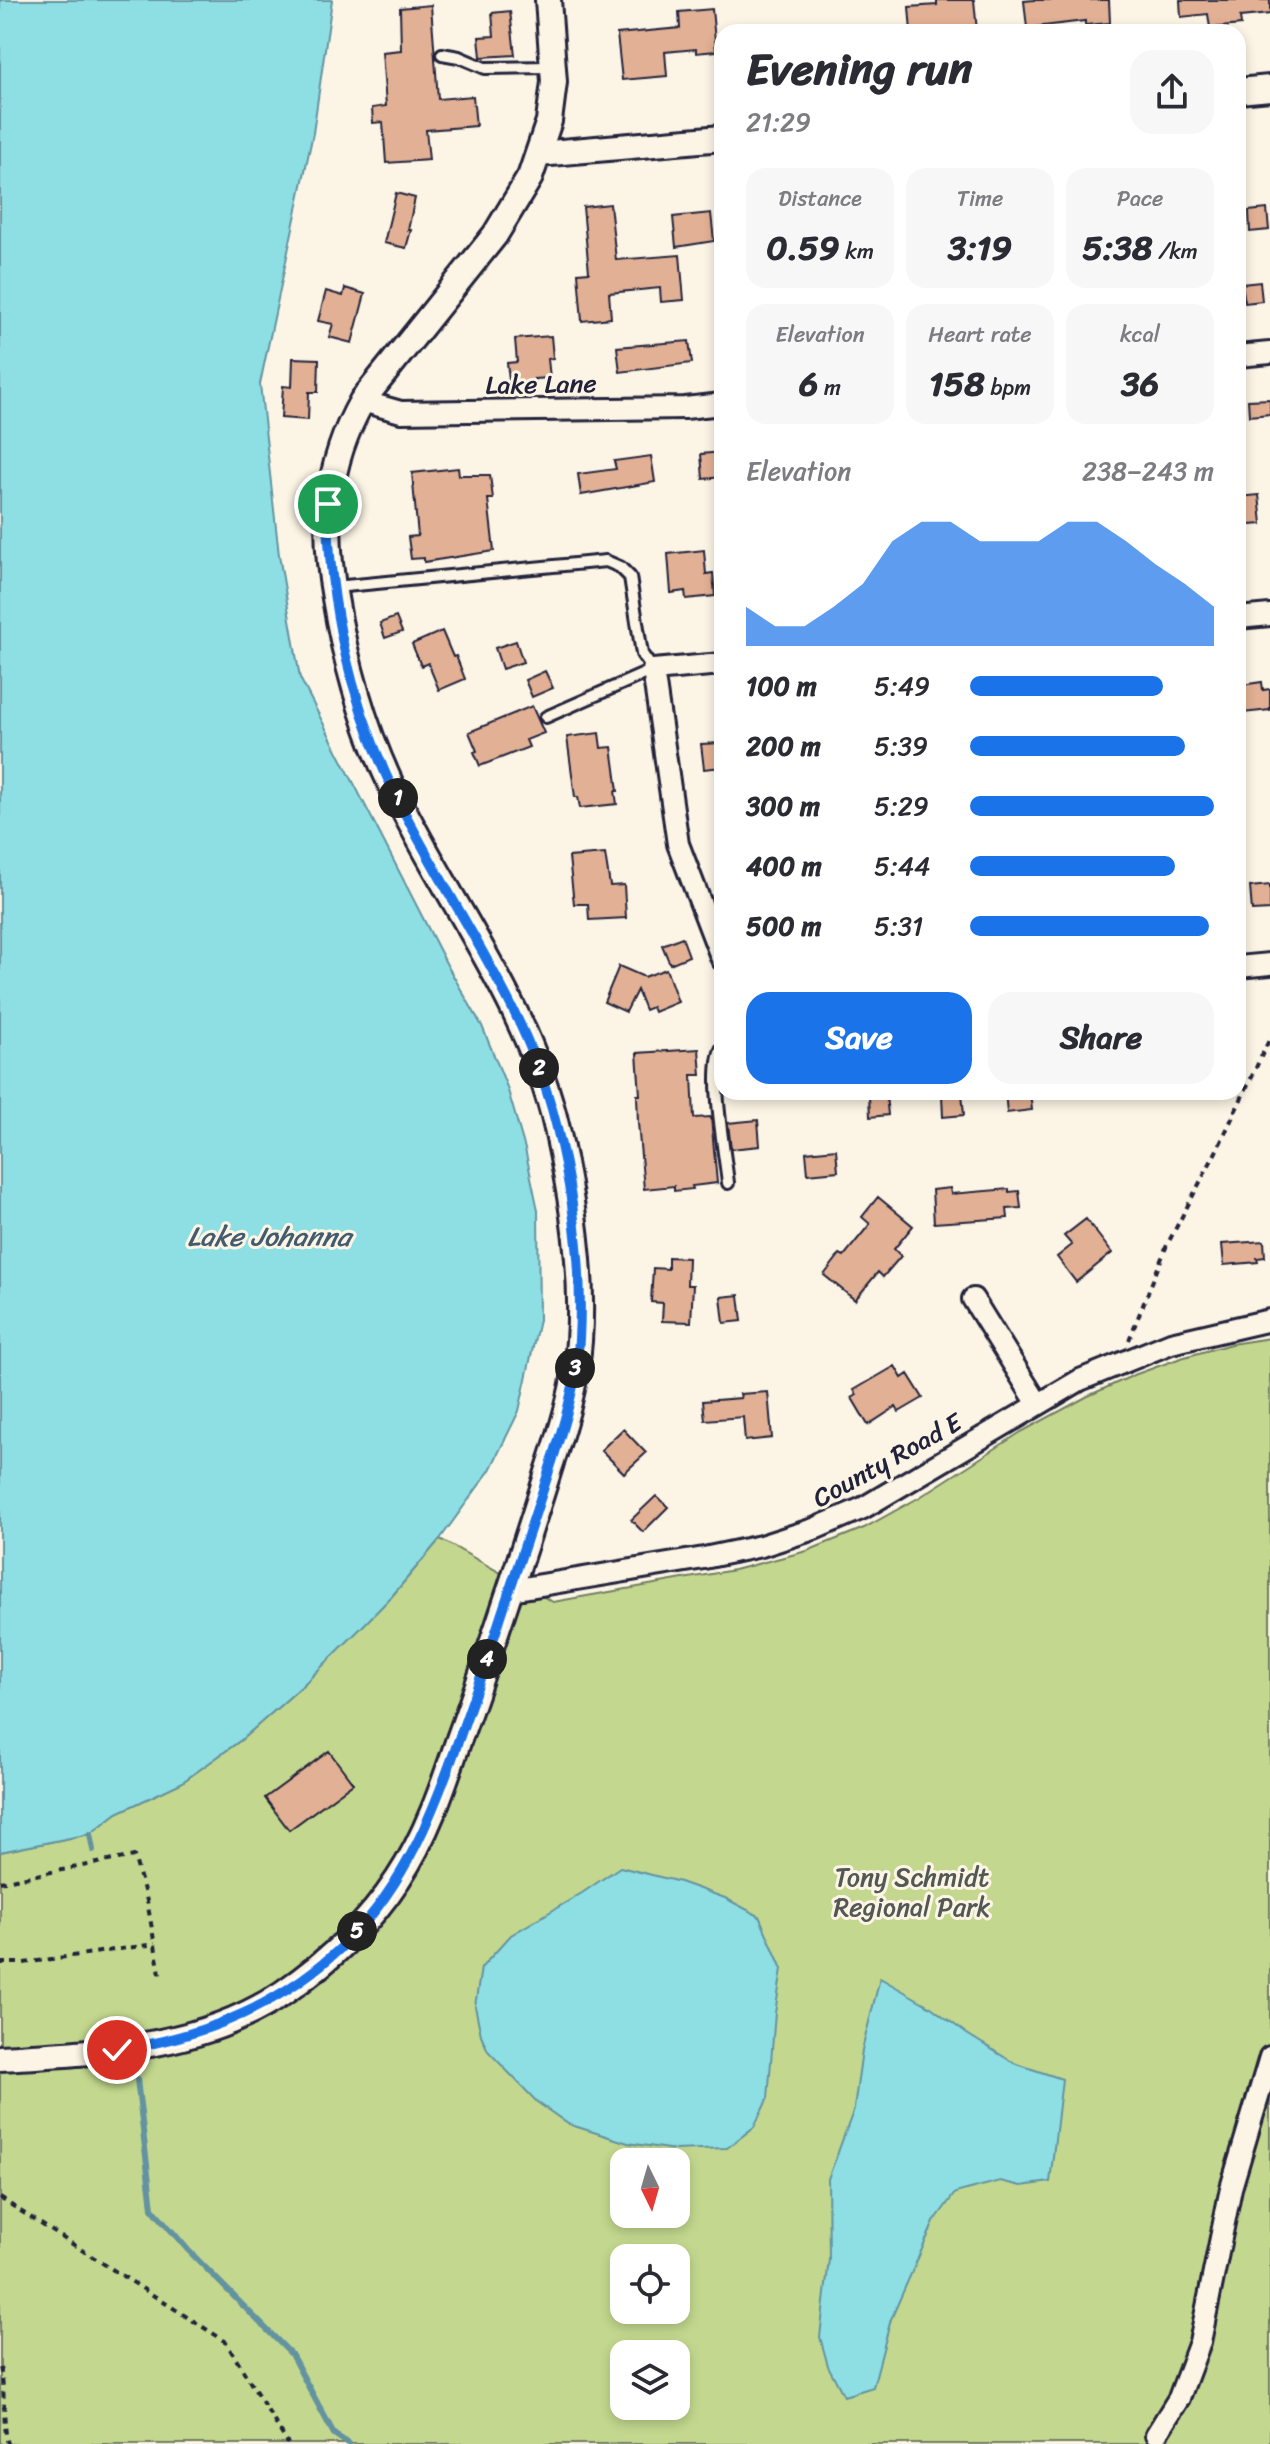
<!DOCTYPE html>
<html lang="en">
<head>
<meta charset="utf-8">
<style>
	body { margin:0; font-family:Sriracha,sans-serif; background:#f7f7f7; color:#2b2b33; height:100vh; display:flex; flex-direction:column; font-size:30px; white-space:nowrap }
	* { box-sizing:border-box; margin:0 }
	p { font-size:26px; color:#7c7c81 }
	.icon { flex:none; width:44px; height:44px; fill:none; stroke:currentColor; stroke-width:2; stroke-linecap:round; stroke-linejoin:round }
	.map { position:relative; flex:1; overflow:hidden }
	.details { position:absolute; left:714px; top:24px; width:532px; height:1076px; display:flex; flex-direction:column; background:#fff; border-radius:24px; box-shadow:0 4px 12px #0003 }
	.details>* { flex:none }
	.needle { width:52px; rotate:175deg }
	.controls { position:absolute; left:610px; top:2148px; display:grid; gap:16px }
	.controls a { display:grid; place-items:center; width:80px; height:80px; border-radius:16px; background:#fff; box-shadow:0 4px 12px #0003; font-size:40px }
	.pin { position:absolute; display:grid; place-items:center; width:68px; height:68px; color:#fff; margin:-34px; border:4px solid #fff; border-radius:50%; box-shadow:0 2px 8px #0007 }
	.km { position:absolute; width:40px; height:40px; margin:-20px; border-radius:50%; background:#222; color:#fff; font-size:22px; line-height:40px; text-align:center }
	.round { display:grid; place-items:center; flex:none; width:84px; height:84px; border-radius:24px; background:#f7f7f7 }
	.headline { display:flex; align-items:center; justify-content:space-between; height:136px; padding:0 32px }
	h1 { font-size:44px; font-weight:800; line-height:60px }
	.stats { display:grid; grid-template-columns:repeat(3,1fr); gap:12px; height:136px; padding:8px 32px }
	.stats div { display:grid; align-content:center; border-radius:20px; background:#f7f7f7; text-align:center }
	.stats b { font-size:34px; font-weight:800 }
	.stats small { font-size:22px; font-weight:400 }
	.stats p { font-size:22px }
	.chart { height:224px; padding:16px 32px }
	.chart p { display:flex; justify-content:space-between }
	.chart svg { width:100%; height:144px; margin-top:8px; fill:#1a73e8; opacity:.7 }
	.button { display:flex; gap:16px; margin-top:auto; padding:16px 32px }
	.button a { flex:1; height:92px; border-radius:24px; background:#1a73e8; color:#fff; font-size:32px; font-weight:800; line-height:92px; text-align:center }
	.button a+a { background:#f7f7f7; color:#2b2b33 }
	ul { padding:0 32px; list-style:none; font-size:26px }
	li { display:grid; grid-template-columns:128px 96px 1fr; align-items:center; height:60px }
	li i { height:20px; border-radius:10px; background:#1a73e8 }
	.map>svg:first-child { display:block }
</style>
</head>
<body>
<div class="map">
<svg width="1270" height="2444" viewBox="0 0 1270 2444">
	<rect width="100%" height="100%" fill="#fcf5e5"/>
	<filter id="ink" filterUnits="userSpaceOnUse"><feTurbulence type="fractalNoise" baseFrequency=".0125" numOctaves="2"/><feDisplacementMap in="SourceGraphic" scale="16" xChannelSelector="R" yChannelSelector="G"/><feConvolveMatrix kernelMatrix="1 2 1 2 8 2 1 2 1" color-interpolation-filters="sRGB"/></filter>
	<g filter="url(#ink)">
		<path fill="#c3d88e" stroke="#727d64" stroke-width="2" fill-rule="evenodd" d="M1270,1338V2444H0V1852L89,1834L117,1813L181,1783L241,1740L301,1687L392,1596L440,1539L553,1602L734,1570L807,1551L864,1528L920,1497L1021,1432L1088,1396L1134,1375L1181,1358L1231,1344ZM624,2162H676V2214H624ZM624,2258H676V2310H624ZM624,2354H676V2406H624Z"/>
		<path fill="#8edfe4" stroke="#6393a0" stroke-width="2" d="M0,0H332L313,133L260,384L279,555L300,678L447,965L482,1026L507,1087L525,1149L538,1210L539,1320L519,1411L490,1470L440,1539L392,1596L357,1632L301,1687L241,1740L181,1783L117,1813L90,1834L0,1852Z
			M620,1867L680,1882L725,1898L759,1916L782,1969L775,2013L768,2098L754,2127L727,2148L675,2150L628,2143L568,2124L537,2102L488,2051L481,2035L475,2006L481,1968L511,1935L582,1893Z
			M880,1978L931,2007L967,2034L1014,2063L1062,2079L1050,2182L1021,2186L1000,2181L955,2193L934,2222L891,2319L873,2387L844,2396L828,2366L820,2337L829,2259L828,2179L854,2109L862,2050Z"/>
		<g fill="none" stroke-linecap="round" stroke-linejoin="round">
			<path stroke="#6393a0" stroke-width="6" d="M90,1834L93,1850
				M137,2079L152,2208L188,2250L291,2354L334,2434L349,2444"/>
		</g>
		<path fill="#e2b094" stroke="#22223b" stroke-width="2" d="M937,0H974L977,31L911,32L909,7L937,5Z
			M1034,0H1109L1110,23L1085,25V21L1027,28L1024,1Z
			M1180,0H1270V14L1240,17L1241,25L1210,28L1208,14L1181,17Z
			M431,5L438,99L473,96L476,126L426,130L429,160L386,163L383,122L373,123L372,108L386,106L382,52L401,50L400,8Z
			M712,9L716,51L696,53V49L665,52L667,76L622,80L617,34L680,28L679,12Z
			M510,11L515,55L481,57L479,37L494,36L492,13Z
			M396,193L415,198L408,230H411L406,248L384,243Z
			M610,204L616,260L680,255L684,300L661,302L660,288L609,293L611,318L582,321L578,273L589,272L583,207Z
			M1267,209L1269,230L1250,232L1249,211Z
			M711,213L714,241L676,247L673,217Z
			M1260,282L1262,301L1245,303L1242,284Z
			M345,288L365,294L352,343L329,337L333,324L318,321L326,291L343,296Z
			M551,336L553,358L548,359L550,378L534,379L535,386L510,389L507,363L517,362L515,339Z
			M689,341L692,363L620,372L617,347Z
			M293,358L319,359L318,392H309L308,420L281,418L283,386L292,387Z
			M1270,399V414L1249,416L1248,400Z
			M722,452V477L703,479L701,454Z
			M651,456L655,482L581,495L578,474L616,469L614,461Z
			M458,468L459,475H490L493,499H488L494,551L424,562V558L411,559L408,537L418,536L412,473Z
			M1259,495L1262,524L1238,526V497Z
			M704,550L706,574L713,573L715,596L686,599L685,591L671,593L668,554Z
			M396,617L402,632L385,638L380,623Z
			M442,631L453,657L456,656L465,679L439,690L428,663L421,666L412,644Z
			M516,641L523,662L502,669L495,648Z
			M545,671L553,688L532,697L525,680Z
			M1262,682L1263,690L1270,689V710L1243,713L1241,685Z
			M532,706L544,733L526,740L529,747L480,766L474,752L477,751L469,732Z
			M599,733L601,748L612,747L618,791H615L617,804L580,808L578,797H575L567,737Z
			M722,743V767L704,769L701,744Z
			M605,854L610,886L624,885L626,918L589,920L588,904H574L569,857Z
			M1270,885V910L1252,911L1250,887Z
			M682,937L689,956L670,964L662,945Z
			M619,966L644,977L666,969L678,1002L654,1012L652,1007L645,1010L637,990L626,1012L604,1002Z
			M699,1049L701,1075H692L694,1118L711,1117L717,1183L692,1186L693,1189L674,1191V1186L644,1189L638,1123L637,1095H640L637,1053Z
			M1005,1092H1030L1032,1110L1007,1113Z
			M962,1093L964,1115L943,1117L942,1095Z
			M886,1095L888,1115L870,1117L869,1096Z
			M758,1120L760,1146L731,1149L728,1123Z
			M836,1149L838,1171L808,1174L806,1152Z
			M950,1188L951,1194L1009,1189V1192L1019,1191L1021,1208L1007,1209L1008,1218L934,1223L932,1190Z
			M878,1197L913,1226L894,1249L901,1256L883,1277L878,1272L855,1300L824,1275L840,1254L844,1256L870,1224L862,1217Z
			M1086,1219L1112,1253L1076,1282L1057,1257L1072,1245L1064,1236Z
			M1264,1241L1265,1257L1257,1258L1258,1262L1224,1265L1222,1244Z
			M668,1257L688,1258L687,1285H693L691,1322L662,1321L663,1303L651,1302L653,1268L668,1269Z
			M739,1295L742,1321L724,1323L721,1297Z
			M895,1366L902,1378L908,1374L923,1398L899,1412L896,1407L868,1425L852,1398L857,1395L854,1390Z
			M768,1392L772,1438L745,1441L743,1417L705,1420L703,1401L741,1398L740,1394Z
			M623,1429L646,1453L624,1473L601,1450Z
			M656,1496L668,1507L643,1532L631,1520Z
			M329,1751L353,1783L289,1830L265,1798Z"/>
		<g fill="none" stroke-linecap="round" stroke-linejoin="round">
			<defs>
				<path id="service" d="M442,54L459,57L485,68L551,67
					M335,587L606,561L620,567L630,577L642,654L653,670L546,717
					M722,1048C709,1071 725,1154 728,1183"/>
				<path id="minor" d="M1238,356L1270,353
					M362,401L401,412L685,408L722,404
					M1238,618L1270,615
					M722,664L653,670L678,844L722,959
					M1238,967L1270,964
					M973,1299L1038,1404
					M511,1590L704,1558L761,1546L814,1529L863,1508L1080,1380L1171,1343L1270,1320
					M1156,2435L1179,2398L1200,2342L1231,2188L1270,2057"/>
				<path id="tertiary" d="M1238,91L1270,88
					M539,154L722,138
					M0,2058C97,2052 200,2050 283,1993C328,1962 368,1925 398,1879C426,1837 443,1787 459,1739C474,1698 488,1656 502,1614C518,1566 534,1518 549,1469C563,1427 576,1385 579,1341C584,1271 572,1198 557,1129C529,1005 449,904 394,791C364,729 346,665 335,598C322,527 326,465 362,401L495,235L530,177L549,121L554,82L548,0"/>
			</defs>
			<use href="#service" stroke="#22223b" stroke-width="16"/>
			<use href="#minor" stroke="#22223b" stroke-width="26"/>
			<use href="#tertiary" stroke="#22223b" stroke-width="30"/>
			<path stroke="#22223b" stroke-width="4" stroke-dasharray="6 6" stroke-linecap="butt" d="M1129,1340L1167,1245L1218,1148L1270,1038
				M0,1882L134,1856L147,1901L161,1979
				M0,1963H24L155,1944
				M0,2198L225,2341L288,2444
				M0,2368C6,2393 2,2419 8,2444"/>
			<use href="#service" stroke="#fcf5e5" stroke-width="10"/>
			<use href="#minor" stroke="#fcf5e5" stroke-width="20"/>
			<use href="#tertiary" stroke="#fcf5e5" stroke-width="24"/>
		</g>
	</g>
	<g fill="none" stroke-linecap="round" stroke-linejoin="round" filter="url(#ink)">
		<defs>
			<path id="route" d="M117,2050C207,2036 283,2005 349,1940C406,1883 434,1811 460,1736C474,1696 488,1657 501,1616C517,1568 534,1519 549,1471C563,1428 577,1384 579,1339C583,1268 573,1193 556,1124C526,1003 448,903 394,792C351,703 328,604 328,504"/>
		</defs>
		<use href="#route" stroke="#fff" stroke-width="16"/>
		<use href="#route" stroke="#1a73e8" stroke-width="10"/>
	</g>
	<g text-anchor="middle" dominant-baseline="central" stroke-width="6" stroke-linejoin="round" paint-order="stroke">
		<g font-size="26" fill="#22223b" stroke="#fcf5e5">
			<text transform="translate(541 384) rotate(-1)">Lake Lane</text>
			<text transform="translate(887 1460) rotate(-29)">County Road E</text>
		</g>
		<g font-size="26" fill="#525954" stroke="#fcf5e5">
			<text x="912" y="1877">Tony Schmidt<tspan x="912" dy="30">Regional Park</tspan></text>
		</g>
		<g font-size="28" font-style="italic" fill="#425b6e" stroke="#fcf5e5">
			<text x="269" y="1236">Lake Johanna</text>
		</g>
	</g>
</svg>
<div class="controls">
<a><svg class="needle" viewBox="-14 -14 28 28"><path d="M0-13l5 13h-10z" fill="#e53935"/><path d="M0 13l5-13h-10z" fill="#7c7c81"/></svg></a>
<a><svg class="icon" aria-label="locate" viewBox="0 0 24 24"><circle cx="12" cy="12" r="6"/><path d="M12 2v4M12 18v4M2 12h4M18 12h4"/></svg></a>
<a><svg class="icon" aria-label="layers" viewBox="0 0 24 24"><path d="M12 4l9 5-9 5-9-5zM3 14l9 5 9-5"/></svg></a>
</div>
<div class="pin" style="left:328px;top:504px;background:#1e9e55"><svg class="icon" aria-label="arrive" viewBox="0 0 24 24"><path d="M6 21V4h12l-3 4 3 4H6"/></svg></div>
<div class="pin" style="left:117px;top:2050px;background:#d93025"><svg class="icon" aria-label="check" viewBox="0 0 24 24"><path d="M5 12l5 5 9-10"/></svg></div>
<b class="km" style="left:398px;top:798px">1</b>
<b class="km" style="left:539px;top:1068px">2</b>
<b class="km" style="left:575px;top:1368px">3</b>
<b class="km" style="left:487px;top:1659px">4</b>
<b class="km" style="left:357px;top:1931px">5</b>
<section class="details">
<div class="headline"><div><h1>Evening run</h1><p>21:29</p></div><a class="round"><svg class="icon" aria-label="share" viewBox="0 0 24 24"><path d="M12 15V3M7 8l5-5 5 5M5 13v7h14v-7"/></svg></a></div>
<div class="stats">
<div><p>Distance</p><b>0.59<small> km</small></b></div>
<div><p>Time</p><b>3:19</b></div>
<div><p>Pace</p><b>5:38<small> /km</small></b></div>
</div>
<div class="stats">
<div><p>Elevation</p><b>6<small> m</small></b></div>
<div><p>Heart rate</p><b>158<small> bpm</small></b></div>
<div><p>kcal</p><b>36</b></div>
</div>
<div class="chart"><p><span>Elevation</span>238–243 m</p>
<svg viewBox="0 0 160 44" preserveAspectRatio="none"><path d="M0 44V32L10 38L20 38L30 32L40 25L50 12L60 6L70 6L80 12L90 12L100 12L110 6L120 6L130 12L140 19L150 25L160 32V44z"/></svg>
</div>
<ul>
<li><b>100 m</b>5:49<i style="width:79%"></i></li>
<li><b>200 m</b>5:39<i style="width:88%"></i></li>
<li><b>300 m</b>5:29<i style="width:100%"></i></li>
<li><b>400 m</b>5:44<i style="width:84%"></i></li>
<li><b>500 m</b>5:31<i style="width:98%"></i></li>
</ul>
<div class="button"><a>Save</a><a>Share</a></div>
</section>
</div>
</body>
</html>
